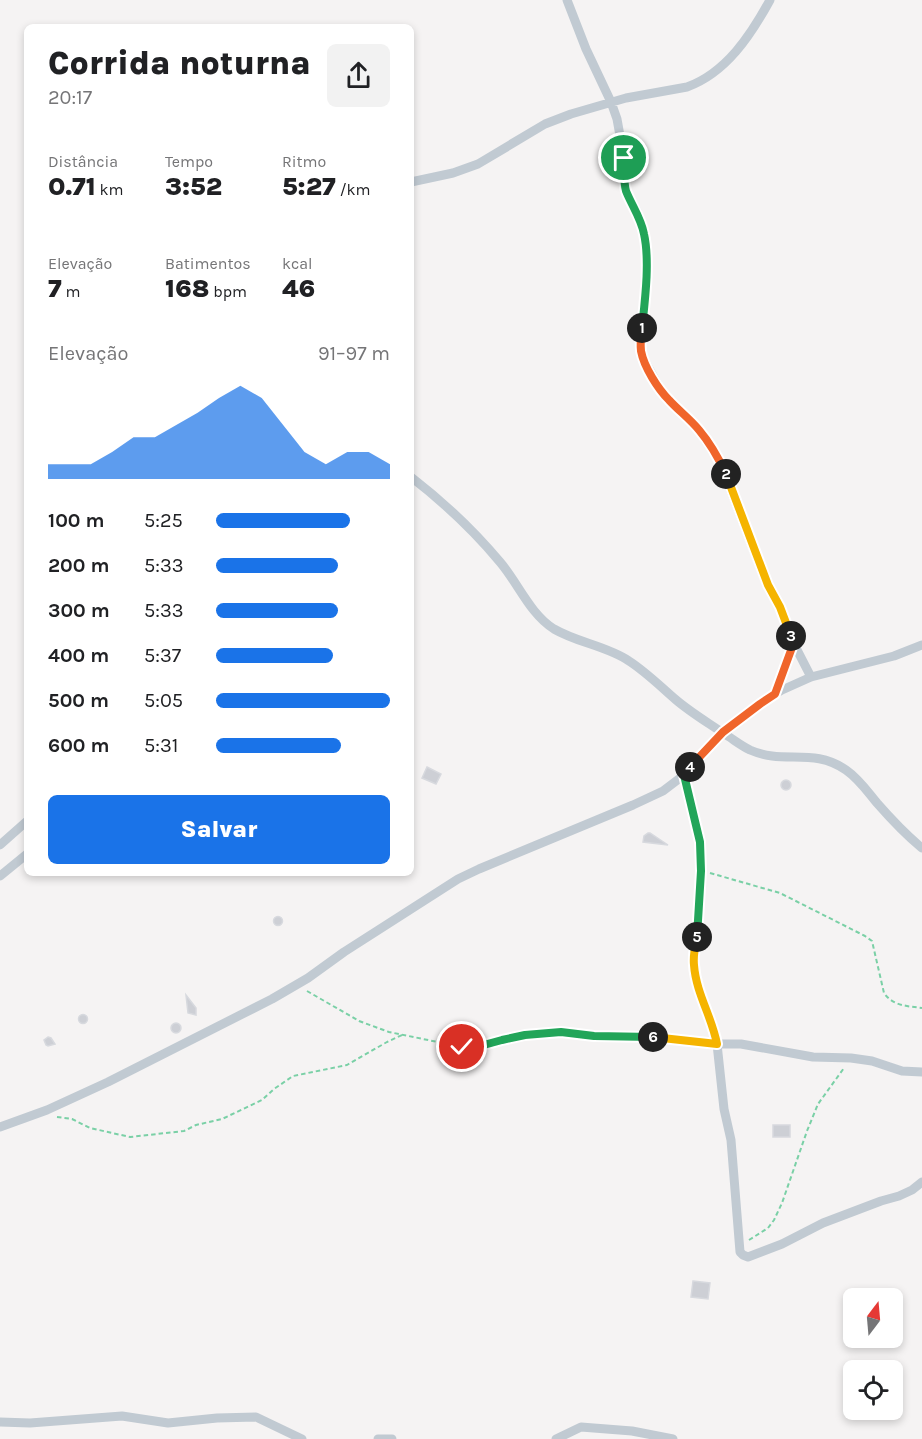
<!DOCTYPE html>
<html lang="pt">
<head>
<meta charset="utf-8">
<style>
	body { margin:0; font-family:Karla,sans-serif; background:#f2f2f2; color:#202124; height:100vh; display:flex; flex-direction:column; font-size:22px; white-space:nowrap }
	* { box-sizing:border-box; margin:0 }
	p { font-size:20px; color:#757577 }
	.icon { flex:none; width:33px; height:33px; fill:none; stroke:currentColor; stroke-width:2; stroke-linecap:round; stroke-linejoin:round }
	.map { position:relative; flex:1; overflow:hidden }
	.details { position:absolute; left:24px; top:24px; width:390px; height:852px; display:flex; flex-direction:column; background:#fff; border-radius:9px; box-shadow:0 3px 9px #0003 }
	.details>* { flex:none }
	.needle { width:39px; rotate:16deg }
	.controls { position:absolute; left:843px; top:1288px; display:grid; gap:12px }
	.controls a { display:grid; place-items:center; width:60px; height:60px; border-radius:9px; background:#fff; box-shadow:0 3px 9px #0003; font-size:30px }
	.pin { position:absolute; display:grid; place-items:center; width:51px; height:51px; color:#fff; margin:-26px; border:3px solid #fff; border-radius:50%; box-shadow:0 2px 6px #0007 }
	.km { position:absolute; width:30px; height:30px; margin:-15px; border-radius:50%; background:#222; color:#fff; font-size:16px; line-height:30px; text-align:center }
	.round { display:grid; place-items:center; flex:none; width:63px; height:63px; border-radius:9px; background:#f2f2f2 }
	.summary { display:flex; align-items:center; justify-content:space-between; height:102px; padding:0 24px }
	h1 { font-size:33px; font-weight:800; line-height:45px }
	.metrics { display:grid; grid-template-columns:repeat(3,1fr); gap:9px; height:102px; padding:6px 24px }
	.metrics div { display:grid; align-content:center }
	.metrics b { font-size:26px; font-weight:800 }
	.metrics small { font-size:16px; font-weight:400 }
	.metrics p { font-size:16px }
	.chart { height:168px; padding:12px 24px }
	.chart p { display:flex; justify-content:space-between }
	.chart svg { width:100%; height:108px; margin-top:6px; fill:#1a73e8; opacity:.7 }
	.button { display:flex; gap:12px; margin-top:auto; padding:12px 24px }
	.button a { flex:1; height:69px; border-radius:9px; background:#1a73e8; color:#fff; font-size:24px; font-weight:800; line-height:69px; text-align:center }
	ul { padding:0 24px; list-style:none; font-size:20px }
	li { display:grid; grid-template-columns:96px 72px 1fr; align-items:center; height:45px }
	li i { height:15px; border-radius:8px; background:#1a73e8 }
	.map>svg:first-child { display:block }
</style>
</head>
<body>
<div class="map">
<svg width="922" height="1439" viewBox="0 0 922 1439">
	<rect width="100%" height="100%" fill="#f5f3f3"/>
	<path fill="#cdcfd5" stroke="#d7d9de" stroke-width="1.5" d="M427,767L441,774L436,784L422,778Z
		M781 785a5 5 0 1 1 10 0a5 5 0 1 1-10 0Z
		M648,833H650L668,845L643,842L644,836Z
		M273.5 921a4.5 4.5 0 1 1 9 0a4.5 4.5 0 1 1-9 0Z
		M186,995L196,1008V1015L188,1013Z
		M78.5 1019a4.5 4.5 0 1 1 9 0a4.5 4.5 0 1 1-9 0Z
		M171 1028a5 5 0 1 1 10 0a5 5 0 1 1-10 0Z
		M48,1037L51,1038L55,1044L48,1046L46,1045L44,1040Z
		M773,1125H790V1137H773Z
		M693,1281L710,1283L708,1299L691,1297Z"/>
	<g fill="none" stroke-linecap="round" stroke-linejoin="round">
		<path stroke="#7ad0a6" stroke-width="2" stroke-dasharray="4.5 3" stroke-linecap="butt" d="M710,873L780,893L865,936L872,941L884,993C893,1006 907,1006 922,1008
			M307,991L359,1021L389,1032L462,1047L480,1046L502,1040L525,1035L561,1032L594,1036L660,1037L708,1043
			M57,1117L72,1119L90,1128L130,1137L184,1131L196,1125L222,1119L262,1100L274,1089L293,1076L347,1065L387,1042L402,1035
			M749,1240L768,1228L774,1220L782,1203L807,1131L818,1104L844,1068"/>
		<path stroke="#c1cad2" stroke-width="9" d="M567,0L586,49L611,102L617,119L624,158V182L627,192L637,211L645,236L646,264L644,310L640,340L643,358L662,392L697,428L720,462L767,585L780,607L793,642L811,677
			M411,182L453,173L478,164L545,124L571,114L626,98L687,87C726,73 751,35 770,0
			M411,477C442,501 475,532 500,562C518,583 530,614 554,629C578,643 607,646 629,661C646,672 660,686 675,699C690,712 707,722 723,733C733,739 740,745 750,750C784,765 813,747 846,770C859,779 867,791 877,803C891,819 905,834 922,848
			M775,694L793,642
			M684,775L700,842L701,871L698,928L694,964L697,983L715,1033L717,1044L724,1109L731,1140L740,1252L743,1255L748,1257L782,1244L823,1223L881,1201L899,1196L912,1190L922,1182
			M0,845L27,821
			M0,876L27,854
			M717,1044H741L813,1057L851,1058L872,1061L902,1071L922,1072
			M0,1127L47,1110L108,1082L272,999L308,978L344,952L458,879L479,869L633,805L663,791L684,775L702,753L723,732L760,703L782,690L811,677L894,656L922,645
			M0,1422L30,1423L122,1416L168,1423L217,1418L256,1417L302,1439
			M378,1439H392
			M556,1439L581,1427L632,1431L673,1439"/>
	</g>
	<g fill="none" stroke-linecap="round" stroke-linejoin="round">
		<defs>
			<path id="split-1" d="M624,158C625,169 623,180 626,191C632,206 641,218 644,234C650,261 645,300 642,328"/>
			<path id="split-2" d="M642,328C641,336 640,343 641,351C644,367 658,389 669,400C678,410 690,419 699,430C710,443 719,459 726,474"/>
			<path id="split-3" d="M726,474L768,585L780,607L791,636"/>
			<path id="split-4" d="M690,767L723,732L760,704L775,694L794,642L791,636"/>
			<path id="split-5" d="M690,767L684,775L700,842L701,871L697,937"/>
			<path id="split-6" d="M653,1037L717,1044C712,1017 696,993 694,965C693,956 695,946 697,937"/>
			<path id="split-7" d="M462,1047L480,1046L502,1040L525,1035L561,1032L594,1036L653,1037"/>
		</defs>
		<use href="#split-1" stroke="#fff" stroke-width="12"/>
		<use href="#split-2" stroke="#fff" stroke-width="12"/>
		<use href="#split-3" stroke="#fff" stroke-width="12"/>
		<use href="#split-4" stroke="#fff" stroke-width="12"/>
		<use href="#split-5" stroke="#fff" stroke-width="12"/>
		<use href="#split-6" stroke="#fff" stroke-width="12"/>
		<use href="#split-7" stroke="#fff" stroke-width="12"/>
		<use href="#split-1" stroke="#22a559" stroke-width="8"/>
		<use href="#split-2" stroke="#f0652b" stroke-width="8"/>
		<use href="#split-3" stroke="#f5b400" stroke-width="8"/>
		<use href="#split-4" stroke="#f0652b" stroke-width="8"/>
		<use href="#split-5" stroke="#22a559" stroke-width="8"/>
		<use href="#split-6" stroke="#f5b400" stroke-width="8"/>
		<use href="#split-7" stroke="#22a559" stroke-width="8"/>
	</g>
</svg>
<div class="controls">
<a><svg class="needle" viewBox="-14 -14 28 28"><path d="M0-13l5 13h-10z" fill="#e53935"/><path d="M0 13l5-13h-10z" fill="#757577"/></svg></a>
<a><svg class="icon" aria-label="locate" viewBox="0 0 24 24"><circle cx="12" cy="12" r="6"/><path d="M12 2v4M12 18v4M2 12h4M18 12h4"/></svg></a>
</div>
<div class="pin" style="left:624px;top:158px;background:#1e9e55"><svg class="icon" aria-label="arrive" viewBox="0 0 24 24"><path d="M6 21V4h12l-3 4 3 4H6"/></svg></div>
<div class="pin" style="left:462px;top:1047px;background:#d93025"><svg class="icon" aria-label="check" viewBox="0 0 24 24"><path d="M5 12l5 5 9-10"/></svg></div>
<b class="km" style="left:642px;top:328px">1</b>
<b class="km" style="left:726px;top:474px">2</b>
<b class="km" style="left:791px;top:636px">3</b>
<b class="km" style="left:690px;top:767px">4</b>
<b class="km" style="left:697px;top:937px">5</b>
<b class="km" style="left:653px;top:1037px">6</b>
<section class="details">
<div class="summary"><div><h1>Corrida noturna</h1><p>20:17</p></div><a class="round"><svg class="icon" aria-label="share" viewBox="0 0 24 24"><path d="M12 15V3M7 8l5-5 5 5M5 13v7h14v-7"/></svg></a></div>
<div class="metrics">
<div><p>Distância</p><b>0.71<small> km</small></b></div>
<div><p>Tempo</p><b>3:52</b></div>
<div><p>Ritmo</p><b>5:27<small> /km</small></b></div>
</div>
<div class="metrics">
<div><p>Elevação</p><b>7<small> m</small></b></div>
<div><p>Batimentos</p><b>168<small> bpm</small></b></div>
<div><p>kcal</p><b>46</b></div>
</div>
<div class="chart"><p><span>Elevação</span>91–97 m</p>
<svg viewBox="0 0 160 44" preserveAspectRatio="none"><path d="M0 44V38L10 38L20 38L30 33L40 27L50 27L60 22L70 17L80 11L90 6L100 11L110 22L120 33L130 38L140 33L150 33L160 38V44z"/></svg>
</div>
<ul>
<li><b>100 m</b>5:25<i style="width:77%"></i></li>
<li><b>200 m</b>5:33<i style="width:70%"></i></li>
<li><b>300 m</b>5:33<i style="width:70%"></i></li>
<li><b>400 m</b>5:37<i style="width:67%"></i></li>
<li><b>500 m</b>5:05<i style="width:100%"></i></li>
<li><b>600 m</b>5:31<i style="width:72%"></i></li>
</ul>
<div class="button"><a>Salvar</a></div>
</section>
</div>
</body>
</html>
